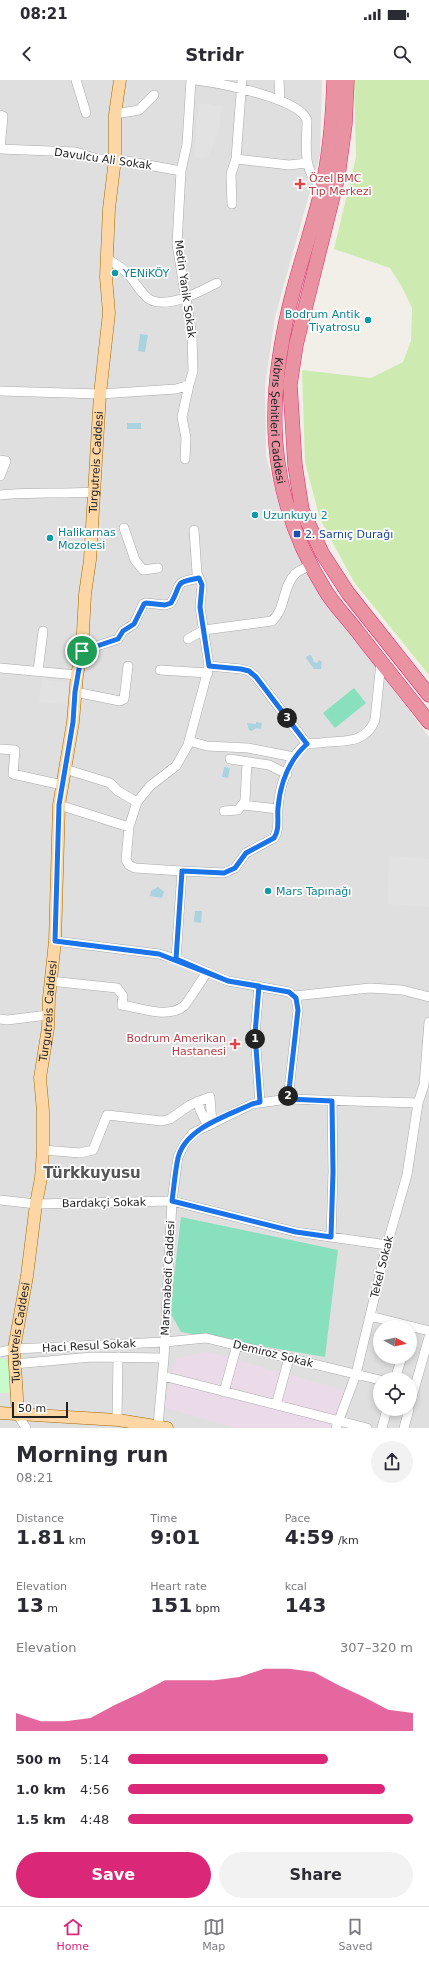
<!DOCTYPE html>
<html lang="en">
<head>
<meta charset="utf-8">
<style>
	body { margin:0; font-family:"DejaVu Sans",sans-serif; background:#f2f2f3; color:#2b2b33; height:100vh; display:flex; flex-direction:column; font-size:15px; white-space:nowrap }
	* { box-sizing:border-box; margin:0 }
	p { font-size:13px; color:#7c7c81 }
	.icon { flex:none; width:22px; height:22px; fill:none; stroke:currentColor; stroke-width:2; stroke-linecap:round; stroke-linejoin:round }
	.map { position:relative; height:1348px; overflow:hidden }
	.panel { display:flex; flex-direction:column; background:#fff; flex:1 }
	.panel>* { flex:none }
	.needle { width:26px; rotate:98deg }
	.controls { position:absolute; left:373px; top:1240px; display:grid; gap:8px }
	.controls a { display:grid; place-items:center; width:44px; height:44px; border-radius:50%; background:#fff; box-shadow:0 2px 6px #0003; font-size:20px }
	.scale { position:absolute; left:12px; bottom:10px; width:56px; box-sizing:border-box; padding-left:4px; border:2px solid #222; border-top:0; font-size:11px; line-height:14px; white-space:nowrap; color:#222; -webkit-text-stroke:3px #fff; paint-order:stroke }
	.pin { position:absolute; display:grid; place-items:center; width:34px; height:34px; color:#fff; margin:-17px; border:2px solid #fff; border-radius:50%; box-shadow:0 1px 4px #0007 }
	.km { position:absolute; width:20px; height:20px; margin:-10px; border-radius:50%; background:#222; color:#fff; font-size:11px; line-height:20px; text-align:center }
	.round { display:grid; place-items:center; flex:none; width:42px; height:42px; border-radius:21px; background:#f2f2f3 }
	.overview { display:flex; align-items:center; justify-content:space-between; height:68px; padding:0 16px }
	h1 { font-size:22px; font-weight:800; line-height:30px }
	.stats { display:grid; grid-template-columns:repeat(3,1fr); gap:6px; height:68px; padding:4px 16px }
	.stats div { display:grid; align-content:center }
	.stats b { font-size:20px; font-weight:800 }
	.stats small { font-size:11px; font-weight:400 }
	.stats p { font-size:11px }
	.chart { height:112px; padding:8px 16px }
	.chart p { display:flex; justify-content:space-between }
	.chart svg { width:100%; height:72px; margin-top:4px; fill:#db2777; opacity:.7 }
	.cta { display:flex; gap:8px; margin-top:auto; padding:8px 16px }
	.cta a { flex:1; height:46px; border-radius:24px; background:#db2777; color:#fff; font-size:16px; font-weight:800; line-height:46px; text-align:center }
	.cta a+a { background:#f2f2f3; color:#2b2b33 }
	ul { padding:0 16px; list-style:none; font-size:13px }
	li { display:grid; grid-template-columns:64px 48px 1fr; align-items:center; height:30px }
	li i { height:10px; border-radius:5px; background:#db2777 }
	.status { display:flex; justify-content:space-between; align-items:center; height:28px; padding:0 20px; background:#fff; direction:ltr }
	.status svg { height:11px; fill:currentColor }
	header { display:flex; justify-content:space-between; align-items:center; height:52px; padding:0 16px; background:#fff; font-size:18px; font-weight:800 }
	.tab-bar { display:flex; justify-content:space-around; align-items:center; height:56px; border-top:1px solid #e1e1e2; background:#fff; font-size:11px; color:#7c7c81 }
	.tab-bar a { display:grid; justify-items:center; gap:2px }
	.tab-bar .on { color:#db2777 }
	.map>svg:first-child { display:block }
</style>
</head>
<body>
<div class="status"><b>08:21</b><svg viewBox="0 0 49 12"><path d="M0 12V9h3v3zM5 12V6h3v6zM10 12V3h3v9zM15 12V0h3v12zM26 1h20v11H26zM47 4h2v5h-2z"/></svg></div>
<header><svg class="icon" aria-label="back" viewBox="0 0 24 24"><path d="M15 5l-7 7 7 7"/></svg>Stridr<svg class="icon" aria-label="search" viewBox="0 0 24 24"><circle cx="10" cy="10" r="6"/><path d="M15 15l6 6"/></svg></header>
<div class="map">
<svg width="429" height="1348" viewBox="0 0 429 1348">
	<rect width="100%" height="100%" fill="#f2efe9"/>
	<path fill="#e0dfdf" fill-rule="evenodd" d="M0,0H322L320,75L275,237L265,306L266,376L282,436L307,494L429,657V1348H0ZM380,1247H410V1277H380ZM380,1299H410V1329H380Z"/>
	<path fill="#ebdbe8" d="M208,1272L344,1310L332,1348H235L164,1327L176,1278Z"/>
	<path fill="#cdebb0" d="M354,0H429V595L354,502L320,439L305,382L302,290L371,298L403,282L411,261L412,228L402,207L390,188L334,169L356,77Z"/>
	<path fill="#c8facc" d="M0,1278L6,1279L10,1285L12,1310L8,1313H0Z"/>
	<path fill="#88e0be" d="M354,608L366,623L335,648L323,633Z
		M181,1137L338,1170L325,1277L181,1252L170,1232Z"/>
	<path fill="#e2e2e2" d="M199,23L222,26L218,51L209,76L202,78L194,77Z
		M42,599L70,604L67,624L39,622Z
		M390,776L429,779V827L387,824Z"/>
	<path fill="#aad3df" d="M140,254L148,255L145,272L138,271Z
		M127,343H141V349H127Z
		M311,575L314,582L317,583L319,580L322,582L321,589H314L306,578L307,576Z
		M256,642L262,643L261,649L256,648L252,651L249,650L247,643L256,644Z
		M224,687L230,688L228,698L222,697Z
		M158,807L164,812L162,818L150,816L151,811Z
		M195,831H202L201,843L194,842Z"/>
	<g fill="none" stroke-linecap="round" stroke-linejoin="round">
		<defs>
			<path id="minor" d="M76,0L86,33
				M196,0C219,3 299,18 307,40C307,61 301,93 322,106
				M279,0L280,20
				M115,34L139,30L154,15
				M0,35L3,36L0,69
				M0,69L76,72L97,79H115L181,91
				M236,79L242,0
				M232,124L231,94L236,79L289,85L307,83
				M107,178C113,183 120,186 125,191C134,199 140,213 149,219C167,230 201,211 217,203
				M0,311L100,314L176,309L189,305L193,291L192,256L177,164L181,91L187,64L191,0
				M185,379L186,358L182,337L189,305
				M0,380L6,381L0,396
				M0,415C31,412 62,414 93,412
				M124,448L135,480L143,490L158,488
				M188,559L204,550L272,541C286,529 282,507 295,494C299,490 306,488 311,485
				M82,571L118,559L123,551L134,544L143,524L146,523L165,525L171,523C183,503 172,503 199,498
				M209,586L241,589L249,591L256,597L307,664
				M0,588L77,595
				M160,590L208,593
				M38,591L43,551
				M75,612L120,621L124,619L128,586
				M189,661L207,666L248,668L294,677
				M0,669L15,670L13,694L62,705
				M230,679L269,685L287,694
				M65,689L110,703L118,711L137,722
				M59,725L129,747
				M243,725L278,729
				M224,731L238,730L245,721L247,682
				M182,791L135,788L129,785L126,780L129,747L137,722L150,706L176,686L188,665L209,586L200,527L202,505L197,493L194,450
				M55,861L159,874L176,879
				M50,901L117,908L123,916L122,925C140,928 168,939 184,926C187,923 203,898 207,892
				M259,906L255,954L260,1023
				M294,916L370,908L402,910L429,917
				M0,939L7,940L48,935
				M288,1019L418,1023
				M198,1021L200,1030L208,1046
				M43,1070L80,1073L93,1070L107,1035L162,1041L170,1039L190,1025L210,1017L212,1044
				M0,1120L36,1124L172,1121L296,1152L387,1165
				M331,1157L333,1092L332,1021
				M370,1236L429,1251
				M0,1272L14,1269L165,1262L206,1258L380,1300
				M14,1284L92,1277L164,1278
				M163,1296L367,1348
				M395,1299L402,1277
				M224,1312L237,1265
				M410,1324L429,1257
				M276,1325L289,1278
				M18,1335L26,1348
				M117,1340L118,1277
				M158,1346L164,1278L172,1121L178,1077L185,1063L193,1053L252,1024L288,1019L298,930L296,918L289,912L228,901L176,879L182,791L224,793L235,788L246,773L274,758C280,749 277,739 278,729C279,708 288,678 305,665C309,663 316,663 320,663C343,660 365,665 375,640L381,582
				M336,1348L356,1294L387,1165L407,1095L418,1023L424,1005L429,942
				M382,1348L387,1329
				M404,1348L409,1329"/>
			<g id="major">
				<path d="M0,1333L118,1340L167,1348"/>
				<path id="s1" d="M18,1335L14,1269L27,1196L36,1124L41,1098L43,1070V1031L40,998L48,948L49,918L55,861L59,725L73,642L77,595L82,571L85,514L90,480L100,314L109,233L106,197L109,129L115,79V34L120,0"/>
			</g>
			<g id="highway">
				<path id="s2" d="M334,0C333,32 331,62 325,94C318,132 304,170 294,208C265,317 264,411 325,510C334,525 347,538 357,551C381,582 405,612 429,642"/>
				<path d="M347,0L345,44L338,96L296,265L290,305L295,385L302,430L322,473L348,513L429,615"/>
			</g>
		</defs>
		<use href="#minor" stroke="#a9a9a9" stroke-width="10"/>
		<use href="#major" stroke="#a06b00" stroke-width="13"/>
		<use href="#highway" stroke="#dc2a67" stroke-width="15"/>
		<use href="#minor" stroke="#fff" stroke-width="9"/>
		<use href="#major" stroke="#fcd6a4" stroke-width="12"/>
		<use href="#highway" stroke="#e892a2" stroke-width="14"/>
	</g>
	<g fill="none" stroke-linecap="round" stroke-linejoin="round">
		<defs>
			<path id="route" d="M82,571L75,612L73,642L59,725L55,861L159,874L228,901L259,906L255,954L260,1022L252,1024C227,1036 185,1048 178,1078C175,1092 174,1107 172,1121L296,1152L331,1157L333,1092L332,1021L288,1019L298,930L296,918L289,912L228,901L176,879L182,791L224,793L235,788L246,773L274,758C280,749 277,739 278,728C280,704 289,680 307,664L256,597L249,591L241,589L209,586L200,527L202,505L199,498C172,503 183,503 171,523L165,525L146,523L144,524L134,544L123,551L118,559L82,571"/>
		</defs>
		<use href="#route" stroke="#fff" stroke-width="8"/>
		<use href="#route" stroke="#1a73e8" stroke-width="5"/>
	</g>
	<g fill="#e0444e" stroke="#fff" stroke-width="1.5">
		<path d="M298 98h4v4h4v4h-4v4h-4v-4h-4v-4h4z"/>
		<path d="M233 958h4v4h4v4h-4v4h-4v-4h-4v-4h4z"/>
	</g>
	<g fill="#0f9aa8" stroke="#fff" stroke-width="1.5">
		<circle cx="115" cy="193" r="4"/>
		<circle cx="368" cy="240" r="4"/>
		<circle cx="255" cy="435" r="4"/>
		<circle cx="50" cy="458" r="4"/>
		<circle cx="268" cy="811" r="4"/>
	</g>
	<rect fill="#1a4fb4" stroke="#fff" stroke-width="1.5" x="293" y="450" width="8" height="8" rx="2"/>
	<g text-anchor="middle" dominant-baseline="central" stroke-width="3.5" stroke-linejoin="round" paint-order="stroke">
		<g font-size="11" fill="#222" stroke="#fff">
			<text transform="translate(103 79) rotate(8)">Davulcu Ali Sokak</text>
			<text transform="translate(185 209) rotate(82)">Metin Yanik Sokak</text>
			<text stroke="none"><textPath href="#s2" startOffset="347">Kıbrıs Şehitleri Caddesi</textPath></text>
			<text stroke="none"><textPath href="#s1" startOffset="959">Turgutreis Caddesi</textPath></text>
			<text stroke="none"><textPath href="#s1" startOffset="407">Turgutreis Caddesi</textPath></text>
			<text transform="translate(104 1123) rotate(-1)">Bardakçi Sokak</text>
			<text transform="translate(382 1187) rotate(-76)">Tekel Sokak</text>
			<text transform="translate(168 1198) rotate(-87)">Marsmabedi Caddesi</text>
			<text stroke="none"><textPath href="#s1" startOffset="83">Turgutreis Caddesi</textPath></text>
			<text transform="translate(89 1266) rotate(-3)">Haci Resul Sokak</text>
			<text transform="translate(273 1274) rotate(14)">Demiroz Sokak</text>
		</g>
		<g font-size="11" fill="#be3a42" stroke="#fff" text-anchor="start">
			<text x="309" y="98">Özel BMC<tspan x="309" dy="13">Tıp Merkezi</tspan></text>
			<text x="226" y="958" text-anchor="end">Bodrum Amerikan<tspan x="226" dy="13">Hastanesi</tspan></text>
		</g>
		<g font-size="11" fill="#0d838f" stroke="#fff" text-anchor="start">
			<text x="123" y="193">YENiKÖY</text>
			<text x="360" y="234" text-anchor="end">Bodrum Antik<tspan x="360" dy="13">Tiyatrosu</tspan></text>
			<text x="263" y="435">Uzunkuyu 2</text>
			<text x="58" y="452">Halikarnas<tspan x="58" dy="13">Mozolesi</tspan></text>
			<text x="276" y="811">Mars Tapınağı</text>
		</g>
		<g font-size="11" fill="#164399" stroke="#fff" text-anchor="start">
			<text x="305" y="454">2. Sarnıç Durağı</text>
		</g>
		<g font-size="15" font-weight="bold" fill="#555" stroke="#fff">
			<text x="92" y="1093">Türkkuyusu</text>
		</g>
	</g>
</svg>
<div class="controls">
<a><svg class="needle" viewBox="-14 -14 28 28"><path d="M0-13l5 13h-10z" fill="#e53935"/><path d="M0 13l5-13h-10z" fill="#7c7c81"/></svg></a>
<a><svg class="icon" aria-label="locate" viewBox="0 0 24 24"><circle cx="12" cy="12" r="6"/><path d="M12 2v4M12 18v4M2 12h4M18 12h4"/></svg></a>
</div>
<div class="scale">50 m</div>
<div class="pin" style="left:82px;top:571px;background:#1e9e55"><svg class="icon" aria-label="arrive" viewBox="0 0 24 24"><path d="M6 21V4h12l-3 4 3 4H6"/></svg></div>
<b class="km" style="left:255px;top:959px">1</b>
<b class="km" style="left:288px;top:1016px">2</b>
<b class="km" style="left:287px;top:638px">3</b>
</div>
<section class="panel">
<div class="overview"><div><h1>Morning run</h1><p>08:21</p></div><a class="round"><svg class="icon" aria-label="share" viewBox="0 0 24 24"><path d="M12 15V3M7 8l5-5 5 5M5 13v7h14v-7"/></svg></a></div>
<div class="stats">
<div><p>Distance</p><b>1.81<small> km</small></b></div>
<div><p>Time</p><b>9:01</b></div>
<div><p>Pace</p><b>4:59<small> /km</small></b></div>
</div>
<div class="stats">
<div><p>Elevation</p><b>13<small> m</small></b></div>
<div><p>Heart rate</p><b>151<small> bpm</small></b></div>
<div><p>kcal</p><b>143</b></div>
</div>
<div class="chart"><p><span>Elevation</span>307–320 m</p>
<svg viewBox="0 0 160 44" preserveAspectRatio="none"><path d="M0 44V33L10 38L20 38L30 36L40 28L50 21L60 13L70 13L80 13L90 11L100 6L110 6L120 8L130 16L140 23L150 31L160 33V44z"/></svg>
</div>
<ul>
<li><b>500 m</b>5:14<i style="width:70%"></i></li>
<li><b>1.0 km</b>4:56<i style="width:90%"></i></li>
<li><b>1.5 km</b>4:48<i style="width:100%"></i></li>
</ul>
<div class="cta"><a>Save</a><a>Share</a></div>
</section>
<nav class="tab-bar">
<a class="on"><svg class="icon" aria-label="home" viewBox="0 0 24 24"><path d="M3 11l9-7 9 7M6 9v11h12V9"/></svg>Home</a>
<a><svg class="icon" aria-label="map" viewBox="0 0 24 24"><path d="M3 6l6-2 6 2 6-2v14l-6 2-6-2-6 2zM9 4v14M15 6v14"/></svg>Map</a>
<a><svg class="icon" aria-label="saved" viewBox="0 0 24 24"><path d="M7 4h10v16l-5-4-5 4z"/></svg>Saved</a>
</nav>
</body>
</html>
